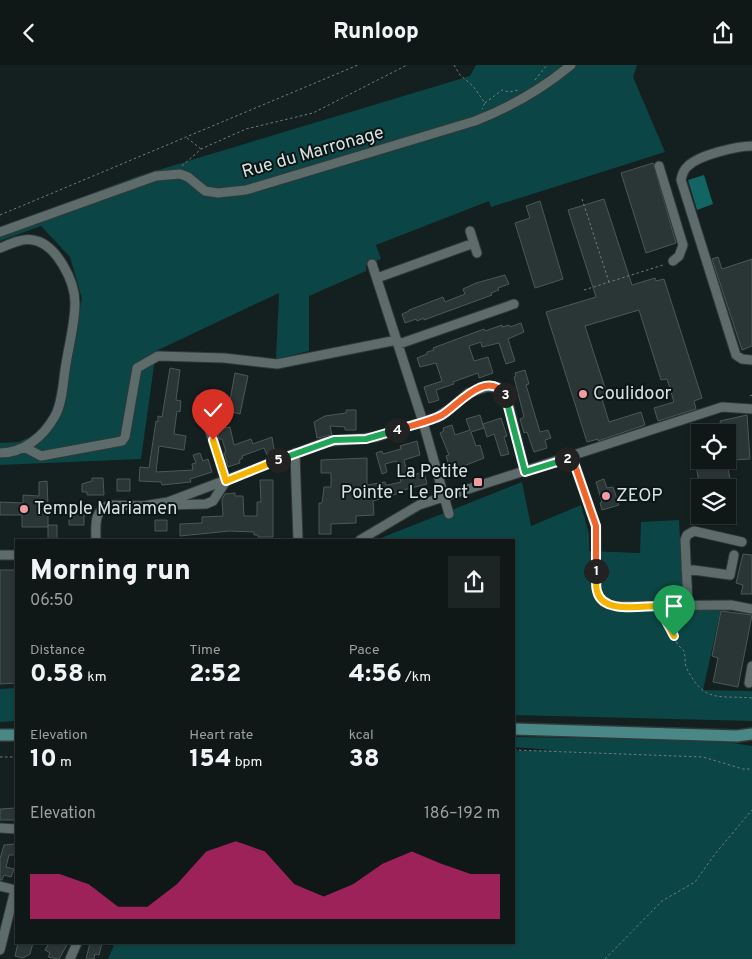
<!DOCTYPE html>
<html lang="en">
<head>
<meta charset="utf-8">
<style>
	body { margin:0; font-family:Overpass,sans-serif; background:#1d2424; color:#f1f3f6; height:100vh; display:flex; flex-direction:column; font-size:19px; white-space:nowrap }
	* { box-sizing:border-box; margin:0 }
	p { font-size:16px; color:#9b9fa1 }
	.icon { flex:none; width:28px; height:28px; fill:none; stroke:currentColor; stroke-width:2; stroke-linecap:round; stroke-linejoin:round }
	.map { position:relative; flex:1; overflow:hidden }
	.details { position:absolute; left:15px; top:474px; width:500px; height:405px; display:flex; flex-direction:column; background:#0f1717; border-radius:0px; box-shadow:0 1px 4px #0004,0 0 0 1px #2f3636 }
	.details>* { flex:none }
	.fabs { position:absolute; left:691px; top:359px; display:grid; gap:10px }
	.fabs a { display:grid; place-items:center; width:45px; height:45px; border-radius:0px; background:#0f1717; box-shadow:0 1px 4px #0004,0 0 0 1px #2f3636; font-size:25px }
	.pin { position:absolute; display:grid; place-items:center; width:42px; height:42px; color:#fff; margin:-51px -21px; border-radius:50% 50% 50% 0; rotate:-45deg; box-shadow:0 0 5px #0007 }
	.pin .icon { rotate:45deg }
	.km { position:absolute; width:25px; height:25px; margin:-12px; border-radius:50%; background:#222; color:#fff; font-size:14px; line-height:25px; text-align:center }
	.round { display:grid; place-items:center; flex:none; width:52px; height:52px; border-radius:0px; background:#1d2424 }
	.summary { display:flex; align-items:center; justify-content:space-between; height:85px; padding:0 15px }
	h1 { font-size:28px; font-weight:800; line-height:38px }
	.stats { display:grid; grid-template-columns:repeat(3,1fr); gap:8px; height:85px; padding:5px 15px }
	.stats div { display:grid; align-content:center }
	.stats b { font-size:25px; font-weight:800 }
	.stats small { font-size:14px; font-weight:400 }
	.stats p { font-size:14px }
	.chart { height:140px; padding:10px 15px }
	.chart p { display:flex; justify-content:space-between }
	.chart svg { width:100%; height:90px; margin-top:5px; fill:#db2777; opacity:.7 }
	header { display:flex; justify-content:space-between; align-items:center; height:65px; padding:0 15px; background:#0f1717; font-size:22px; font-weight:800 }
	.map>svg:first-child { display:block }
</style>
</head>
<body>
<header><svg class="icon" aria-label="back" viewBox="0 0 24 24"><path d="M15 5l-7 7 7 7"/></svg>Runloop<svg class="icon" aria-label="share" viewBox="0 0 24 24"><path d="M12 15V3M7 8l5-5 5 5M5 13v7h14v-7"/></svg></header>
<div class="map">
<svg width="752" height="894" viewBox="0 0 752 894">
	<rect width="100%" height="100%" fill="#141f1f"/>
	<path fill="#0c4545" d="M476,0H637L633,12L665,87L491,142L489,136L376,180L381,194L366,200V206L309,231V286L276,294L279,228L156,286L141,394L0,400V378L19,377L57,359L82,234L70,192L41,161L0,176V163L135,112L470,11Z
		M522,417L531,461L581,440L589,469V486L640,488L641,457L679,455L683,535H723L703,625L752,626V656L514,650V475H376Z
		M16,623V656L0,657V624Z
		M514,672L714,675L752,681V894H108L115,878H514V686L552,685L514,682Z"/>
	<path fill="#136564" d="M704,110L713,139L697,145L688,115Z"/>
	<path fill="#2a3535" stroke="#4b5857" d="M653,98L676,178L646,188L621,108Z
		M604,134L632,220L655,213L656,216L664,214L702,333L694,336L696,344L658,356L654,343L674,337L667,314L661,315L639,245L585,261L608,332L602,334L609,357L641,347L645,360L598,376V374L587,377L546,247L596,232L568,145Z
		M540,136L563,214L535,223L515,158L530,153L526,141Z
		M718,192L722,204L752,194V281L742,285L712,194Z
		M505,210L509,219L498,223L499,225L491,228L492,230L424,255V253L417,256L416,254L405,258L402,249L409,246V245L443,232L445,237L465,229L463,224L476,218Z
		M521,258L524,267L508,274L515,296L506,299L499,278L482,282L481,277L469,281L474,296L488,292L493,308L479,313L478,308L453,317L454,319L436,325L439,335L429,338L424,322L442,316L436,298L420,302L417,293L427,289V287L434,285L433,283L484,264L485,266L502,260V262L509,260L510,262Z
		M170,303L180,305L176,335L181,336L180,347L177,346L174,369L186,371L184,385L159,381L156,407L193,405L192,399L196,398L193,390L200,388L203,396L208,394L212,407L190,414L191,417L162,420L161,417L139,416L140,402L149,403L156,356L158,357V351L162,352Z
		M525,305L529,319L526,320L540,367L548,365L551,373L545,375L547,383L534,387L527,367L524,368L520,354L524,352L514,312L516,311L515,308Z
		M235,308L248,311L240,349L228,346Z
		M346,345H356V365H345V362L330,361L332,370L317,373L314,357L325,351L346,348Z
		M221,347L225,363L230,362L234,380L251,374L253,379L272,372L275,390L268,392L264,383L242,391L243,393L239,395L240,398L228,402L224,388L226,387L222,374H219L211,350Z
		M480,350L484,363L471,367L476,381L480,380L484,393L451,406L446,391L449,390L440,368L444,366L443,363L452,360L455,370L470,365L466,354Z
		M747,350L750,394L732,395L733,403H728L735,441L728,443V422H700L695,395H728V368H722L720,356Z
		M501,353L507,371L504,372L509,389L501,391L494,369L487,372L483,359Z
		M417,376L420,390L404,395L408,411L424,407L427,419L403,425V427L373,436L374,450L356,451V458L331,459V469H319V438H322L324,422H331V408H321V395L367,393V420L385,417L386,420H388L401,417L396,396L385,399L387,407L382,409L376,388L382,386L383,389L401,384L400,381Z
		M92,413H103L104,430H87V427H82V419L92,416Z
		M117,414H130V426H117Z
		M604,414L607,423L613,422L619,440L602,445L600,438L602,437L596,417Z
		M260,415H273V472H258V470H254V467L229,466L180,471V459L202,458V452L223,451L222,434L225,429L235,428V431H243L244,451H257V437H261Z
		M47,416L48,440H57V447H48V462H22V450H0V437L23,438V430L39,431V417Z
		M69,447H84V460H69Z
		M155,455H167V466H155Z
		M48,460H57V474H48Z
		M743,489L752,490V529H741L743,520L736,518Z
		M0,505H16V618L0,619Z
		M721,546L752,550L738,622L713,617L718,593L712,591Z
		M16,743V755H0V744Z
		M15,779V790H9L6,802L14,804L11,812L4,810L2,815H0V794L4,780Z
		M18,878H33L30,889L23,893L15,891Z
		M49,878H68L59,894L48,892L50,888L45,885Z
		M90,878H102L99,890L95,889L94,894H86Z"/>
	<g fill="none" stroke-linecap="round" stroke-linejoin="round">
		<defs>
			<path id="minor" d="M752,81C737,81 699,90 688,101C683,105 682,110 681,115L736,290L742,294L752,295
				M659,101L683,180L679,191L673,196
				M470,166L477,188
				M0,167L156,111L180,109L188,112L205,126L218,128L246,125L475,56C511,42 542,24 571,0
				M0,183C10,179 22,173 33,175C57,179 75,217 75,238C75,258 69,280 66,299C63,315 63,337 55,351C44,371 24,388 0,388
				M372,199L423,357L449,449
				M377,213L474,178
				M399,279L514,239
				M24,382L41,391L122,376L125,372L137,303L158,291L224,293L277,299L397,275
				M295,388L298,475
				M572,392L596,461L597,526L603,537L615,541L731,540L752,544
				M168,440L206,439L213,436L226,416L200,335
				M96,475C96,460 93,446 110,440L143,441L168,437L326,377L376,372L437,352L451,343L468,328L487,322H498L507,333L525,407
				M360,475L419,440L722,342L752,344
				M0,490H16
				M686,504L730,510L734,490
				M688,540L685,475L687,470L694,466L742,477
				M749,618L752,601
				M0,763L16,764
				M0,821L16,825
				M0,885L15,825
				M70,894L77,878"/>
			<path id="major" d="M514,664L737,671L752,669
				M0,670H16"/>
		</defs>
		<use href="#minor" stroke="#313838" stroke-width="11"/>
		<use href="#major" stroke="#313838" stroke-width="14"/>
		<path stroke="#727b7b" stroke-width="1" stroke-dasharray="2.5 2.5" stroke-linecap="butt" d="M454,0L460,10L473,21L485,38L482,44
			M535,15L547,0
			M485,38L502,25L509,27L518,25
			M187,73L201,84
			M182,101L201,84L246,64L313,48L407,0
			M582,134L609,217
			M0,150L358,0
			M584,225L663,200
			M750,331L752,330
			M663,550L678,580L684,586C686,592 684,599 687,604C705,639 719,630 752,633
			M514,685L703,692L743,704H752
			M0,692H16
			M605,894L662,836L695,817L715,789L752,745"/>
		<use href="#minor" stroke="#5e6b6b" stroke-width="9"/>
		<use href="#major" stroke="#4a8887" stroke-width="11"/>
	</g>
	<g fill="none" stroke-linecap="round" stroke-linejoin="round">
		<defs>
			<path id="split-1" d="M596,506C597,512 595,520 597,526C602,549 641,541 658,541L674,571"/>
			<path id="split-2" d="M567,394L572,392L596,461V506"/>
			<path id="split-3" d="M505,330L525,407L567,394"/>
			<path id="split-4" d="M397,365C411,360 429,357 442,350C457,341 487,303 505,330"/>
			<path id="split-5" d="M278,395L334,375L366,374L397,365"/>
			<path id="split-6" d="M213,375L226,416L278,395"/>
		</defs>
		<use href="#split-1" stroke="#fff" stroke-width="10"/>
		<use href="#split-2" stroke="#fff" stroke-width="10"/>
		<use href="#split-3" stroke="#fff" stroke-width="10"/>
		<use href="#split-4" stroke="#fff" stroke-width="10"/>
		<use href="#split-5" stroke="#fff" stroke-width="10"/>
		<use href="#split-6" stroke="#fff" stroke-width="10"/>
		<use href="#split-1" stroke="#f5b400" stroke-width="6"/>
		<use href="#split-2" stroke="#f0652b" stroke-width="6"/>
		<use href="#split-3" stroke="#22a559" stroke-width="6"/>
		<use href="#split-4" stroke="#f0652b" stroke-width="6"/>
		<use href="#split-5" stroke="#22a559" stroke-width="6"/>
		<use href="#split-6" stroke="#f5b400" stroke-width="6"/>
	</g>
	<g fill="#f49aa3" stroke="#0b1616" stroke-width="2">
		<circle cx="583" cy="329" r="5"/>
		<rect x="473" y="412" width="10" height="10" rx="2.5"/>
		<circle cx="606" cy="431" r="5"/>
		<circle cx="24" cy="444" r="5"/>
	</g>
	<g text-anchor="middle" dominant-baseline="central" stroke-width="4" stroke-linejoin="round" paint-order="stroke">
		<g font-size="18" fill="#d9e0e0" stroke="#0b1616">
			<text transform="translate(313 88) rotate(-16)">Rue du Marronage</text>
		</g>
		<g font-size="18" fill="#d9e0e0" stroke="#0b1616" text-anchor="start">
			<text x="593" y="329">Coulidoor</text>
			<text x="468" y="407" text-anchor="end">La Petite<tspan x="468" dy="21">Pointe - Le Port</tspan></text>
			<text x="616" y="431">ZEOP</text>
			<text x="34" y="444">Temple Mariamen</text>
		</g>
	</g>
</svg>
<div class="fabs">
<a><svg class="icon" aria-label="locate" viewBox="0 0 24 24"><circle cx="12" cy="12" r="6"/><path d="M12 2v4M12 18v4M2 12h4M18 12h4"/></svg></a>
<a><svg class="icon" aria-label="layers" viewBox="0 0 24 24"><path d="M12 4l9 5-9 5-9-5zM3 14l9 5 9-5"/></svg></a>
</div>
<div class="pin" style="left:674px;top:571px;background:#1e9e55"><svg class="icon" aria-label="arrive" viewBox="0 0 24 24"><path d="M6 21V4h12l-3 4 3 4H6"/></svg></div>
<div class="pin" style="left:213px;top:375px;background:#d93025"><svg class="icon" aria-label="check" viewBox="0 0 24 24"><path d="M5 12l5 5 9-10"/></svg></div>
<b class="km" style="left:596px;top:506px">1</b>
<b class="km" style="left:567px;top:394px">2</b>
<b class="km" style="left:505px;top:330px">3</b>
<b class="km" style="left:397px;top:365px">4</b>
<b class="km" style="left:278px;top:395px">5</b>
<section class="details">
<div class="summary"><div><h1>Morning run</h1><p>06:50</p></div><a class="round"><svg class="icon" aria-label="share" viewBox="0 0 24 24"><path d="M12 15V3M7 8l5-5 5 5M5 13v7h14v-7"/></svg></a></div>
<div class="stats">
<div><p>Distance</p><b>0.58<small> km</small></b></div>
<div><p>Time</p><b>2:52</b></div>
<div><p>Pace</p><b>4:56<small> /km</small></b></div>
</div>
<div class="stats">
<div><p>Elevation</p><b>10<small> m</small></b></div>
<div><p>Heart rate</p><b>154<small> bpm</small></b></div>
<div><p>kcal</p><b>38</b></div>
</div>
<div class="chart"><p><span>Elevation</span>186–192 m</p>
<svg viewBox="0 0 160 44" preserveAspectRatio="none"><path d="M0 44V22L10 22L20 27L30 38L40 38L50 27L60 11L70 6L80 11L90 27L100 33L110 27L120 17L130 11L140 17L150 22L160 22V44z"/></svg>
</div>
</section>
</div>
</body>
</html>
